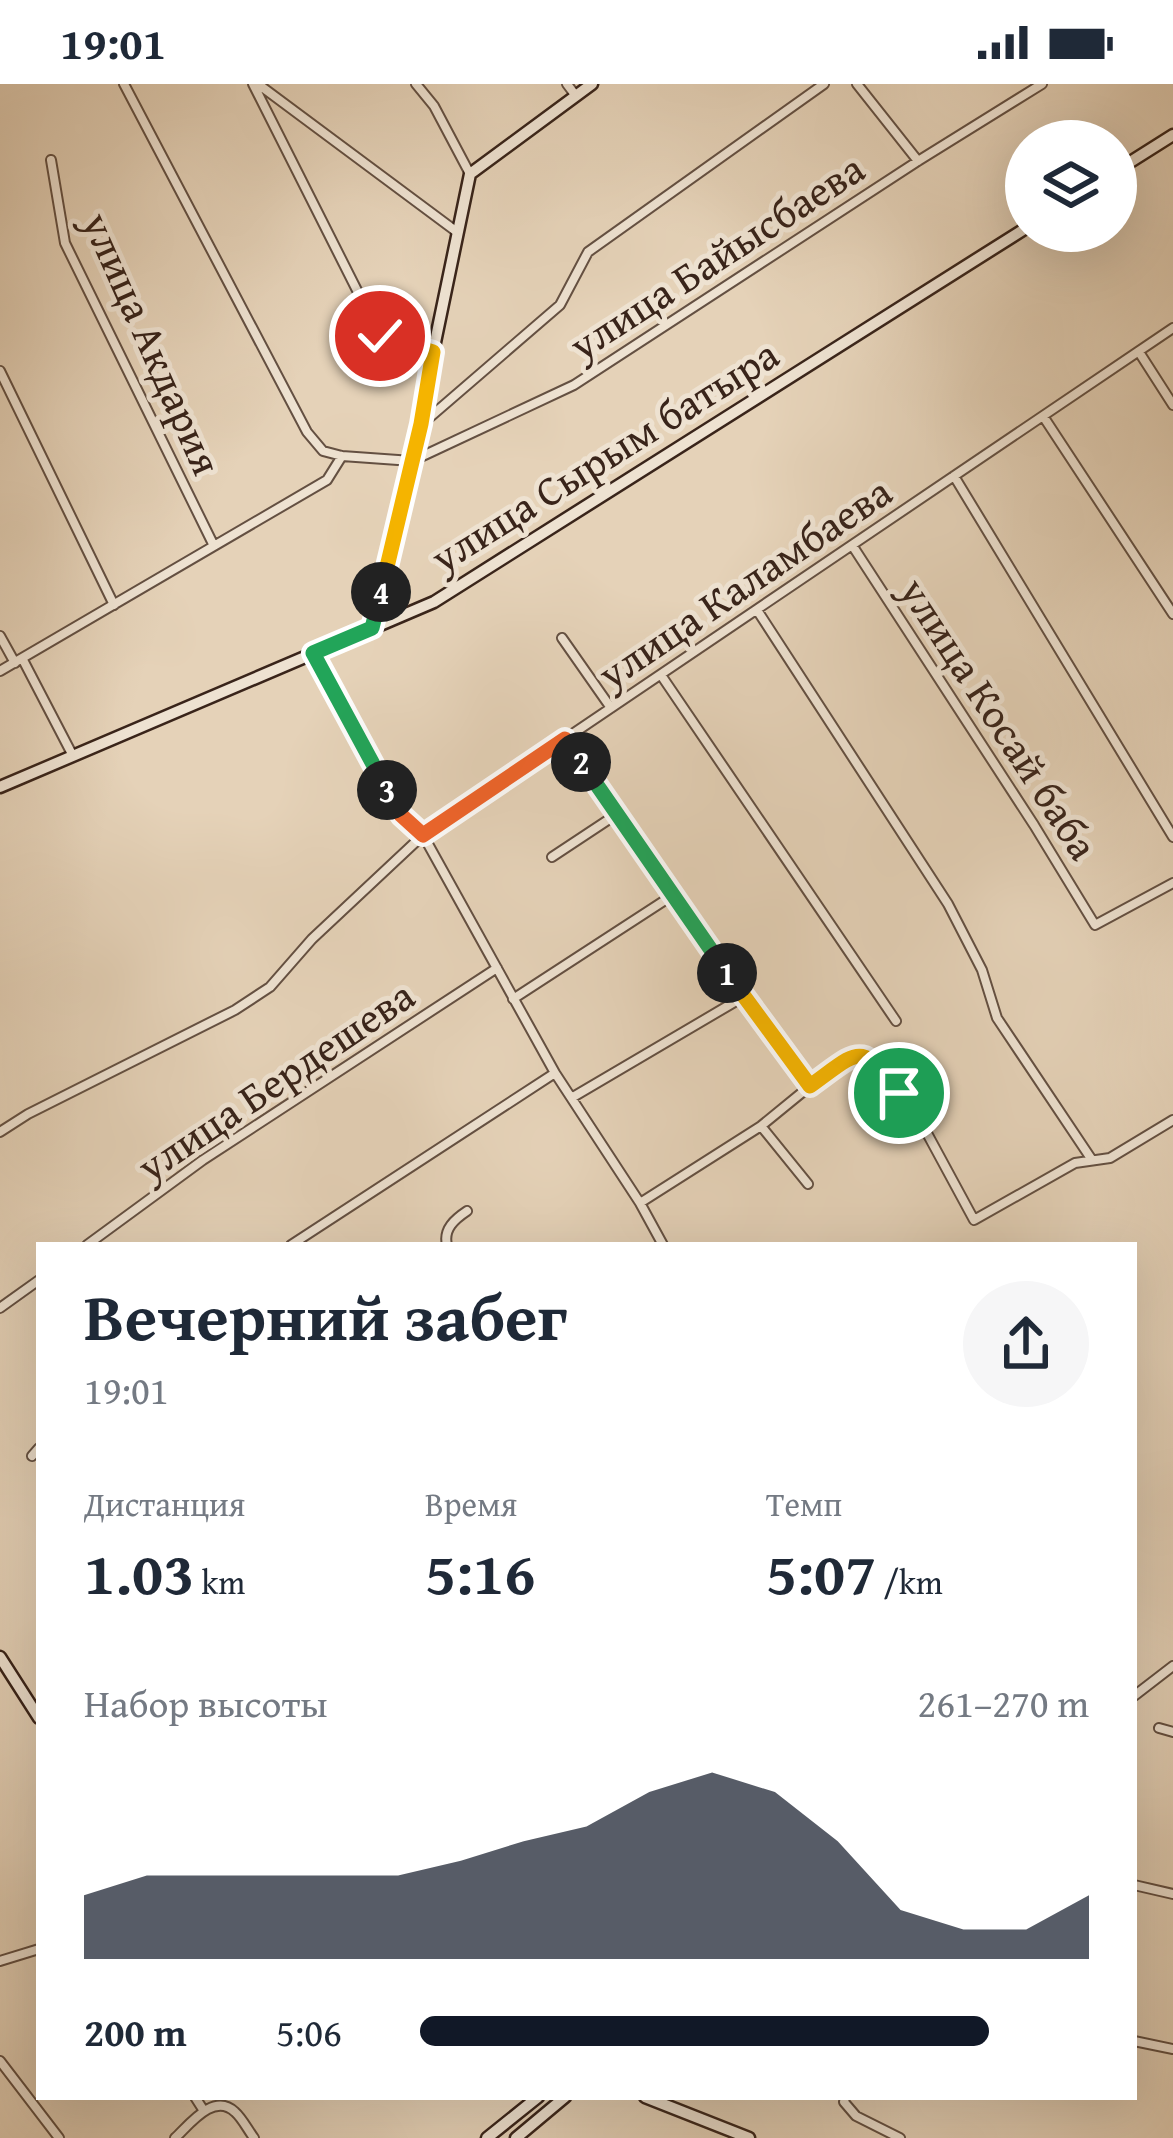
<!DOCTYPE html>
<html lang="ru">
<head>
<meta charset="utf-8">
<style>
	body { margin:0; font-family:"Gentium Book Plus",serif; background:#f6f6f7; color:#1f2937; height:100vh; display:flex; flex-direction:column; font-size:45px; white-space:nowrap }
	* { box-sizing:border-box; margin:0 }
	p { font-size:39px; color:#747a83 }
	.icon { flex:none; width:66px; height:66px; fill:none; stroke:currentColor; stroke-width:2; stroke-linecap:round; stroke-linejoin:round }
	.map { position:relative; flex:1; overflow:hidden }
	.drawer { position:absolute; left:36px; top:1158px; width:1101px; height:858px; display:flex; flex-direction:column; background:#fff; border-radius:0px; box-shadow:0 12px 48px #0002 }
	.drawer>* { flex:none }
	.tools { position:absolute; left:1005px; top:36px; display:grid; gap:24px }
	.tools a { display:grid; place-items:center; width:132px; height:132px; border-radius:50%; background:#fff; box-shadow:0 12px 48px #0002; font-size:60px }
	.pin { position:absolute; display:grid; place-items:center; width:102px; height:102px; color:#fff; margin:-51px; border:6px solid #fff; border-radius:50%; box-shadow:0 3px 12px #0007 }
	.km { position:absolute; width:60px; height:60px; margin:-30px; border-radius:50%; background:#222; color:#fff; font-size:33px; line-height:60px; text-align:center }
	.round { display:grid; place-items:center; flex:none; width:126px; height:126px; border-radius:63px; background:#f6f6f7 }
	.head { display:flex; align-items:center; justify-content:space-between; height:204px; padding:0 48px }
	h1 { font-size:66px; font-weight:700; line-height:90px }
	.figures { display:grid; grid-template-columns:repeat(3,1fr); gap:18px; height:204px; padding:12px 48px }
	.figures div { display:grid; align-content:center }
	.figures b { font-size:60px; font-weight:700 }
	.figures small { font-size:33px; font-weight:400 }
	.figures p { font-size:33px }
	.chart { height:336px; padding:24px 48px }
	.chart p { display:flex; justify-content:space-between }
	.chart svg { width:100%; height:216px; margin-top:12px; fill:#111827; opacity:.7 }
	ul { padding:0 48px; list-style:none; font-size:39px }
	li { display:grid; grid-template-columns:192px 144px 1fr; align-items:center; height:90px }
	li i { height:30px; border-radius:15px; background:#111827 }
	.status { display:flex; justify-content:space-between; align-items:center; height:84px; padding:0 60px; background:#fff; direction:ltr }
	.status svg { height:33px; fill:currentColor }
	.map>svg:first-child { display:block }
</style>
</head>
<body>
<div class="status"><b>19:01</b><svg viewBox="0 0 49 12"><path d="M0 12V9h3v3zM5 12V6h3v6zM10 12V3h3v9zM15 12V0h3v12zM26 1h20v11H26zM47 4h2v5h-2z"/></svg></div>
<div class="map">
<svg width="1173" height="2054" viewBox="0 0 1173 2054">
	<rect width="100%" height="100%" fill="#e5d2b8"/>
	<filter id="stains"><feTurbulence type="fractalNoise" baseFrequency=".00167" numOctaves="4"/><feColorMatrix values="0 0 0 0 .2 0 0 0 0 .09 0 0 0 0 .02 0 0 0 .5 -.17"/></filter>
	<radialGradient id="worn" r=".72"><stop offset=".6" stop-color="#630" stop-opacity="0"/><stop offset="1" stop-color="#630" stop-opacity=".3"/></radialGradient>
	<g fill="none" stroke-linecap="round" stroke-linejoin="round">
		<defs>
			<path id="street" d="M124,0L307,348L323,367L342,372L412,377L574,301L918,77L1042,0
				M253,0L380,252L433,268
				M258,0L457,148
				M416,0L434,22L470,90
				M567,0L576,12
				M857,0L918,77
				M51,76L65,159L214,462
				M1139,268L1173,321
				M0,287L114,521
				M1043,332L1173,530
				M422,340L560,221L588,168L824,0
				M954,392L1173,753
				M852,461L1034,741L1095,841L1173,799
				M757,526L948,820L982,886L997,934L1092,1076
				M0,552L15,579
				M562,554L611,624
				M313,569L401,731L423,751L555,989L640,1119L663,1161
				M22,574L73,672
				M0,587L327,396L342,372
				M661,591L896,937
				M565,655L743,913L810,1002
				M552,773L617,730
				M513,915L673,811
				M573,1013L743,913
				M761,1042L808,1100
				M0,1048L28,1030L235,926L270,903L312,855L423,751L1173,244
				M640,1119L761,1042L810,1002L848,975L859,971L869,973L877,979L899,1009L928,1051L974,1136L1075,1079L1110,1074L1173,1036
				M87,1161L203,1076L497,884
				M291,1161L555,989
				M447,1161C443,1145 455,1135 467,1127
				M0,1224L39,1196
				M32,1372L39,1364
				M1134,1612L1173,1582
				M1159,1644L1173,1648
				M1134,1801L1173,1810
				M0,1877L39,1865
				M1134,1957L1173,1965
				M0,1977L59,2054
				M195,2013L204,2027
				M845,2013L844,2018L856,2032L900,2054
				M175,2054C190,2040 214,2008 235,2028C242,2034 248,2046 254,2054"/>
			<path id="secondary" d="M1116,87L1173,51
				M372,544L421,341L433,268L470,90L592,0
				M0,703L434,518L1026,144
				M0,1573L39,1634
				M645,2013L749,2054
				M487,2054L538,2013
				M516,2054L565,2013"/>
		</defs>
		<use href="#street" stroke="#645042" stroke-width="12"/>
		<use href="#secondary" stroke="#39241a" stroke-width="15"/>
		<use href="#street" stroke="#eee2d1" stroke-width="8"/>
		<use href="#secondary" stroke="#eee2d1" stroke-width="10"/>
	</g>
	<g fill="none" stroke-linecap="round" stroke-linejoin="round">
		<defs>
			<path id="split-1" d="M727,889L810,1002C860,966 860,956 899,1009"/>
			<path id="split-2" d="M581,678L727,889"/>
			<path id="split-3" d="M387,706L401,731L423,751L565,655L581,678"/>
			<path id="split-4" d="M381,508L372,544L313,569L387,706"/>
			<path id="split-5" d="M380,252L433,268L421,340L381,508"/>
		</defs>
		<use href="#split-1" stroke="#fff" stroke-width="24"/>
		<use href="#split-2" stroke="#fff" stroke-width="24"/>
		<use href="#split-3" stroke="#fff" stroke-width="24"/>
		<use href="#split-4" stroke="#fff" stroke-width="24"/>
		<use href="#split-5" stroke="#fff" stroke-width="24"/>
		<use href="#split-1" stroke="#f5b400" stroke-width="15"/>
		<use href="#split-2" stroke="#22a559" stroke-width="15"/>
		<use href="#split-3" stroke="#f0652b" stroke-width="15"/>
		<use href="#split-4" stroke="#22a559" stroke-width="15"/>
		<use href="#split-5" stroke="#f5b400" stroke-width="15"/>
	</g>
	<g text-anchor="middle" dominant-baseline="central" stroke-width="10" stroke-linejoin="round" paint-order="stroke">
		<g font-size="42" fill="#39241a" stroke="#eee2d1">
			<text transform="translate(716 172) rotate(-33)">улица Байысбаева</text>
			<text transform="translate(153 259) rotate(66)">улица Акдария</text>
			<text transform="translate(604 371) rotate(-32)">улица Сырым батыра</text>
			<text transform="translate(744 498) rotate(-34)">улица Каламбаева</text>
			<text transform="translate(1000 634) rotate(57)">улица Косай баба</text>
			<text transform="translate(275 996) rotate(-34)">улица Бердешева</text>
		</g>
	</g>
	<rect width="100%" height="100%" filter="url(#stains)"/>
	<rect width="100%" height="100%" fill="url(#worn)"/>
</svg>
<div class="tools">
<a><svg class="icon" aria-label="layers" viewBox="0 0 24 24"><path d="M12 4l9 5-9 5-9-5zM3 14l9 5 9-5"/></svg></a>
</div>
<div class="pin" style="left:899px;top:1009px;background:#1e9e55"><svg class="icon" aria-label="arrive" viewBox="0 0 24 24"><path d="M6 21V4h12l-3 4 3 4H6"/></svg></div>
<div class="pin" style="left:380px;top:252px;background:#d93025"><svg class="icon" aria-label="check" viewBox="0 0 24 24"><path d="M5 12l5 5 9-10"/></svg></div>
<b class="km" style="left:727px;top:889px">1</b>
<b class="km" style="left:581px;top:678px">2</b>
<b class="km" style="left:387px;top:706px">3</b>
<b class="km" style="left:381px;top:508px">4</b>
<section class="drawer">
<div class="head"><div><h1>Вечерний забег</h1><p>19:01</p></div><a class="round"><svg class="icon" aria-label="share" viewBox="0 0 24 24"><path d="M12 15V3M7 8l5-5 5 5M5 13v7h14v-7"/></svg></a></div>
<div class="figures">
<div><p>Дистанция</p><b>1.03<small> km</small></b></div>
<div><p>Время</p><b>5:16</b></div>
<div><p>Темп</p><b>5:07<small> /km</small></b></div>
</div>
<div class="chart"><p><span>Набор высоты</span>261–270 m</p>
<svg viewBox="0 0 160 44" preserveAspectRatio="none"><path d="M0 44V31L10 27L20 27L30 27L40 27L50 27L60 24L70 20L80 17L90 10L100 6L110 10L120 20L130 34L140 38L150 38L160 31V44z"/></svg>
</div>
<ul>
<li><b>200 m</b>5:06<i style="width:85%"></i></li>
</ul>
</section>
</div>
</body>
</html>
